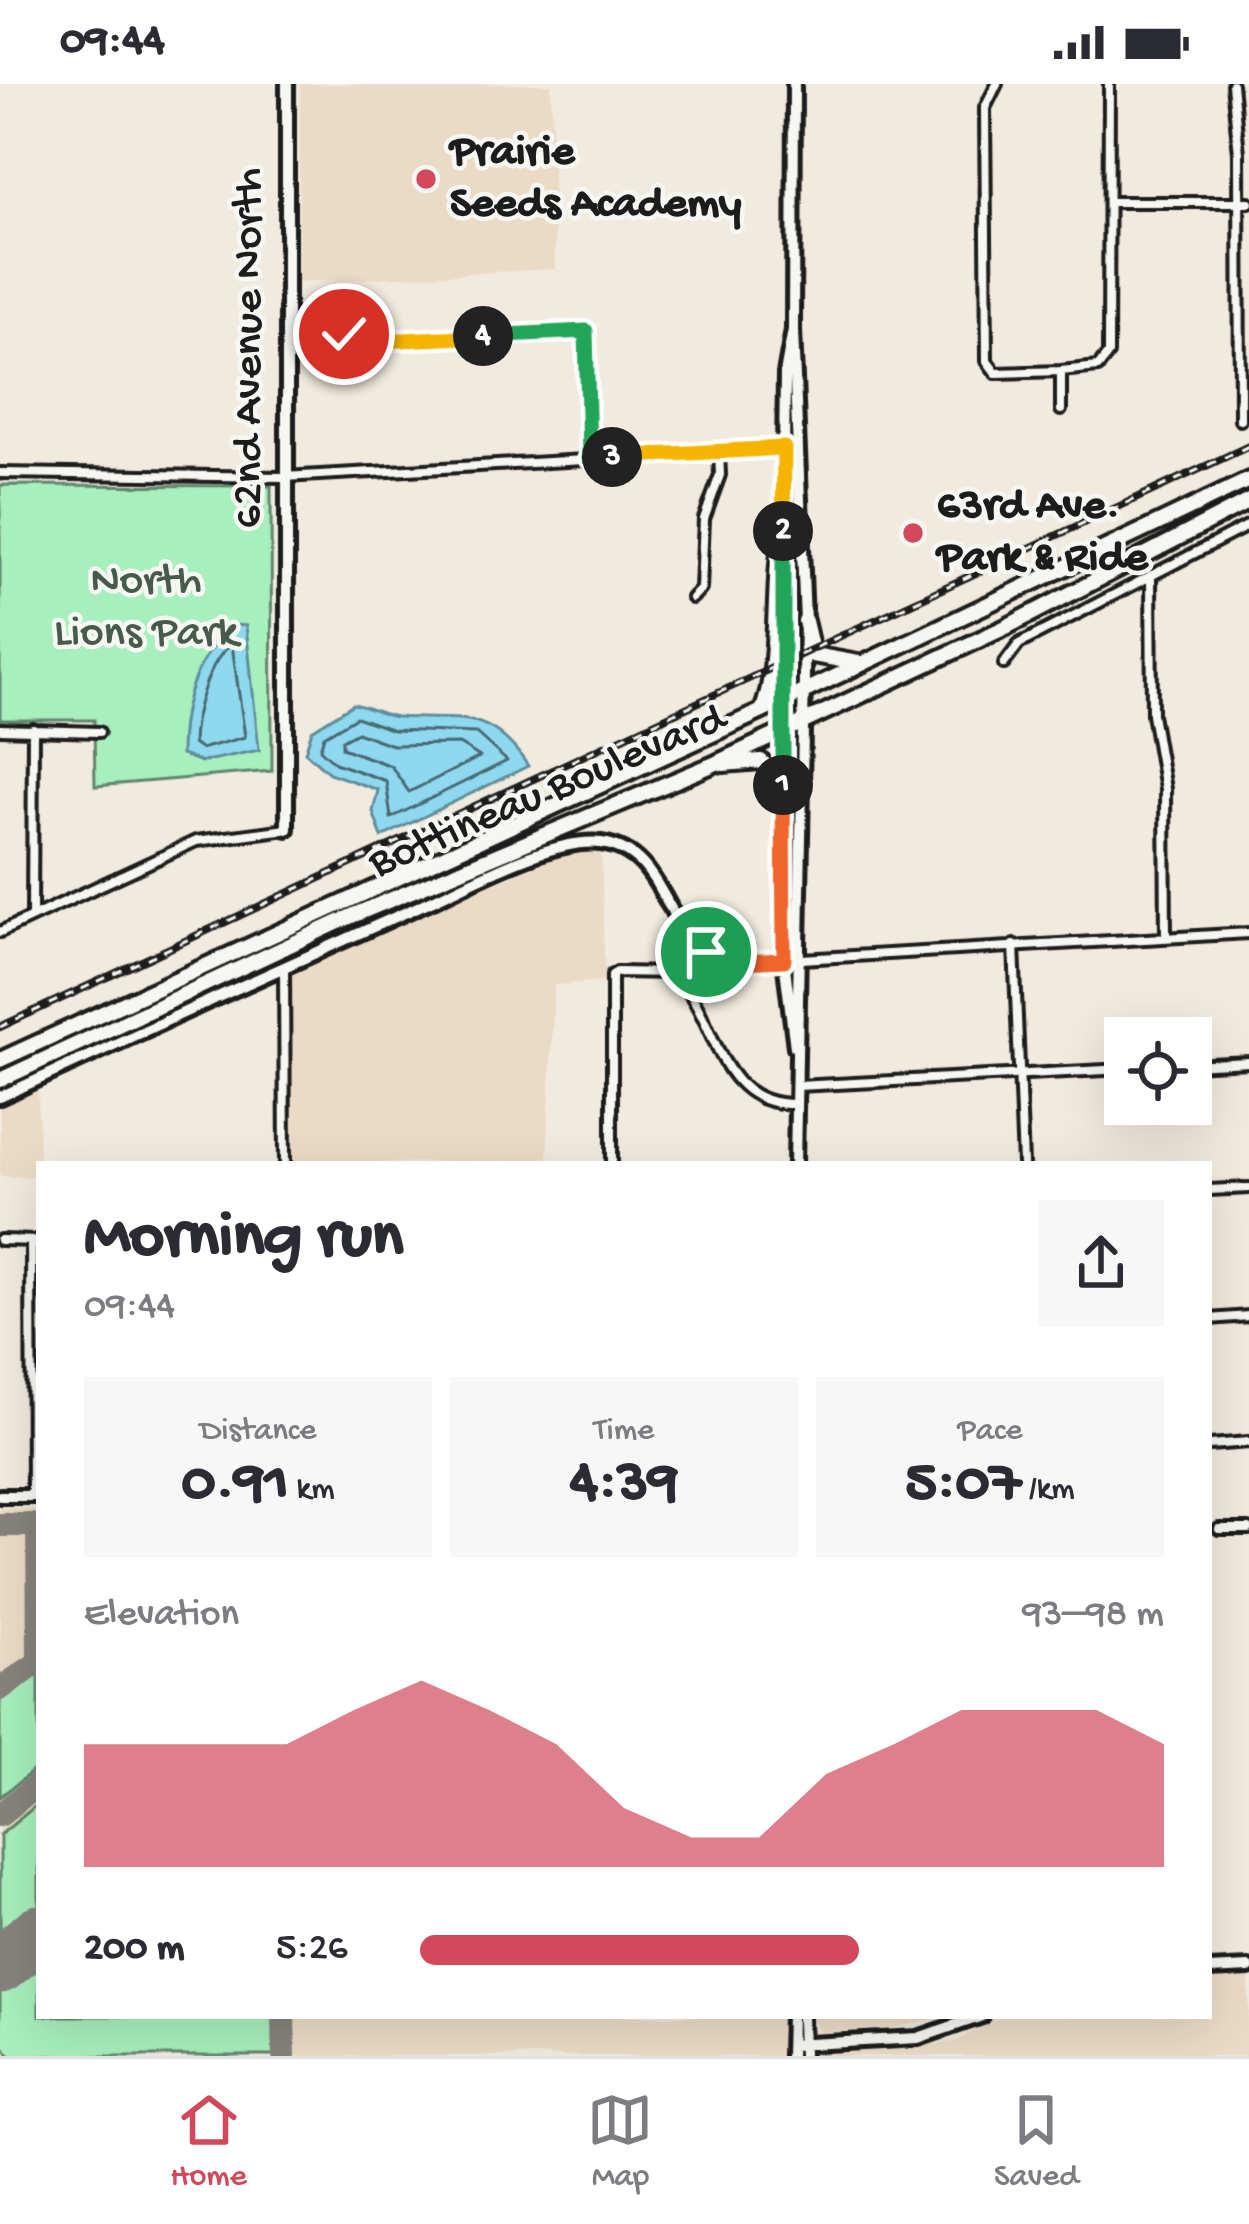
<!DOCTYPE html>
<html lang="en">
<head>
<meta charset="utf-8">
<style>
	body { margin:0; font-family:"Gochi Hand",sans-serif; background:#f7f7f7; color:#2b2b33; height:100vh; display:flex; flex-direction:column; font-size:45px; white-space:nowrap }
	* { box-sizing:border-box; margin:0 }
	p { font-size:39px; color:#7c7c81 }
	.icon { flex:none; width:66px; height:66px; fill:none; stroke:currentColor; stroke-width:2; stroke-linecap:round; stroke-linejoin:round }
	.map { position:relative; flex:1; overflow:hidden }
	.side { position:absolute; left:36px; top:1077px; width:1176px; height:858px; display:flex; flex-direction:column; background:#fff; border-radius:0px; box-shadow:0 12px 48px #0002 }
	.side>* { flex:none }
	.controls { position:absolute; left:1104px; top:933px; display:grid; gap:24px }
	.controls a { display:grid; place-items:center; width:108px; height:108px; border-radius:0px; background:#fff; box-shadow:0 12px 48px #0002; font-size:60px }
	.pin { position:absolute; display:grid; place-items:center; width:102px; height:102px; color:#fff; margin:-51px; border:6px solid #fff; border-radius:50%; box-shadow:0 3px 12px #0007 }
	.km { position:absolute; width:60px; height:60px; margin:-30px; border-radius:50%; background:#222; color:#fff; font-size:33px; line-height:60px; text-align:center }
	.round { display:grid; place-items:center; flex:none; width:126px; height:126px; border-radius:0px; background:#f7f7f7 }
	.summary { display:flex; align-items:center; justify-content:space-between; height:204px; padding:0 48px }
	h1 { font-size:66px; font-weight:700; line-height:90px }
	.stats { display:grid; grid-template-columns:repeat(3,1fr); gap:18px; height:204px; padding:12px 48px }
	.stats div { display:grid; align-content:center; border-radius:0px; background:#f7f7f7; text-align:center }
	.stats b { font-size:60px; font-weight:700 }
	.stats small { font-size:33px; font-weight:400 }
	.stats p { font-size:33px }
	.chart { height:336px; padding:24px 48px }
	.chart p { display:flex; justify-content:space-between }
	.chart svg { width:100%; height:216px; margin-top:12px; fill:#d1495b; opacity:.7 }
	ul { padding:0 48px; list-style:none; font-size:39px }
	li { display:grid; grid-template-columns:192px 144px 1fr; align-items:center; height:90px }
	li i { height:30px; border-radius:15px; background:#d1495b }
	.status { display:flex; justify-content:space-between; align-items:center; height:84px; padding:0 60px; background:#fff; direction:ltr }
	.status svg { height:33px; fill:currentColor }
	.tabs { display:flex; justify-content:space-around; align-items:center; height:168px; border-top:3px solid #e1e1e2; background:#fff; font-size:33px; color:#7c7c81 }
	.tabs a { display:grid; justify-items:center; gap:6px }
	.tabs .active { color:#d1495b }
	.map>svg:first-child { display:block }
</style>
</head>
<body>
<div class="status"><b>09:44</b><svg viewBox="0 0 49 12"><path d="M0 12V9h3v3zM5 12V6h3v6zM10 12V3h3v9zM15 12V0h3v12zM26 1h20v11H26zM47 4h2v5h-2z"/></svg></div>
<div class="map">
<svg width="1249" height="1972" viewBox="0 0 1249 1972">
	<rect width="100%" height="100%" fill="#f1eade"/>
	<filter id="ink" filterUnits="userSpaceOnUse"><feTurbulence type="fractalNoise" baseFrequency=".00833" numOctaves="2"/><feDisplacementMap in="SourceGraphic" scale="24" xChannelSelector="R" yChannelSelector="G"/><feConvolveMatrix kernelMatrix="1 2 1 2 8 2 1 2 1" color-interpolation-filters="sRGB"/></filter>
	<g filter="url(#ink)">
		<path fill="#ebdbc6" d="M300,0H551L555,185L298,198Z
			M583,762L601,763L605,897L554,901L547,1077L291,1080L292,884Z
			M38,1001L39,1093L0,1092V1020Z
			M0,1424L39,1425V1932H781V1972H0Z
			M1249,1890V1972H816L955,1958L1003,1932H1209V1893Z
			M810,1932H947L893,1944L819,1948Z"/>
		<path fill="#a7efbc" stroke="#62866c" stroke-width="3" d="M0,401L271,402L272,687L95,702L94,636H0Z
			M39,1585V1682L0,1713V1615Z
			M39,1719V1828L0,1860V1751Z
			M39,1871V1932H276V1972H10L0,1958V1902Z"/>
		<path fill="#8fd9f0" stroke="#618d9b" stroke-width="3" d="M235,541L246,542L259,666L201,678L181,671C181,621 195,571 235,541Z
			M353,620C367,622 384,632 397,633C458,638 488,621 528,682L382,753L373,728L378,706L329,689L305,668L312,646Z"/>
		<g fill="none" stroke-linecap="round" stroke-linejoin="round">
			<path stroke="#4a6871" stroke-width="3" d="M232,561L245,653L200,665L193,660C193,633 209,573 232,561Z
				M356,633L393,646L476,649L507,677L391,734L386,697L335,679L320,665L324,652Z
				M357,648L392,661L459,660L480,673L409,708L391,682L342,664V656Z"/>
			<path stroke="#86837d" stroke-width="24" d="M0,1441H39
				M38,1441L39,1573
				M0,1605L39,1578
				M0,1731L39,1699
				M283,1932L284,1972"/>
			<path stroke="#86837d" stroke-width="57" d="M0,1881L39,1849"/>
			<defs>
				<path id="street" d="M997,0L985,24L987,277L996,289L1061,287
					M1232,0L1239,69L1240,336
					M1113,118H1249
					M286,249L332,248L381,257L586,247L589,374
					M1061,326V287L1098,283L1108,270L1109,0
					M0,389L284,393L798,364
					M1151,491L1152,630L1165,705L1166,853
					M692,514L701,505L704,435L720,391L719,368
					M1004,580L1019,560L1249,441
					M0,645L99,648
					M32,833L33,645
					M0,848L196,757L287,745
					M1014,861L1023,1080
					M801,875L1249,849
					M284,883L285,1080
					M1191,981L1249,978
					M797,1002L1125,985
					M612,1080V891L617,888L672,889C720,930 712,1021 795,1020
					M1209,1106L1249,1104
					M0,1156L39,1157
					M31,1157L32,1412
					M1209,1235L1249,1232
					M1209,1361L1249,1358
					M1219,1445H1249"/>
				<path id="secondary" d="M794,0L793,246L805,537L795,1080
					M783,452L785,290L793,246
					M783,500L784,876L795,963
					M287,745V0
					M0,1013C140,948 281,884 422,821C467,801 552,753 601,759C670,768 661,854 720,874C744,882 776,876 801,875
					M0,1412H39
					M1209,1886L1249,1884
					M802,1932L803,1972
					M791,1961L918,1954L982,1932
					M790,1972L791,1932"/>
				<path id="highway" d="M805,537L813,571L858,579
					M762,627C781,583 771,498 783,445
					M723,680L761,677L783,698
					M0,976L782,618L1249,396
					M0,996L354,831L712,681L1006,543L1249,417"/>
			</defs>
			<use href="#street" stroke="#1c1c1c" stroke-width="16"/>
			<use href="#secondary" stroke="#1c1c1c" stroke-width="20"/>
			<use href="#highway" stroke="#1c1c1c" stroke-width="22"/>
			<use href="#street" stroke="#f6f6f2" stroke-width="8"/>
			<use href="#secondary" stroke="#f6f6f2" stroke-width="10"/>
			<use href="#highway" stroke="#f6f6f2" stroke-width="14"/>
			<defs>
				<path id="rail" d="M0,943L1249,362"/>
			</defs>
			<use href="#rail" stroke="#1c1c1c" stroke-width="8"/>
			<use href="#rail" stroke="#f6f6f2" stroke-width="3" stroke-dasharray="9" stroke-linecap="butt"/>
		</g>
	</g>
	<g fill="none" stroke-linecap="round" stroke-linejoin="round" filter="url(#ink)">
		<defs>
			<path id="split-1" d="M706,868L739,878L784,876L783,701"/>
			<path id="split-2" d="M783,447V701"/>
			<path id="split-3" d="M612,373L784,364L783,447"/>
			<path id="split-4" d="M483,252L586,247L589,374L612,373"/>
			<path id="split-5" d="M344,250L381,257L483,252"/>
		</defs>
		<use href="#split-1" stroke="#fff" stroke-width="24"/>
		<use href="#split-2" stroke="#fff" stroke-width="24"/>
		<use href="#split-3" stroke="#fff" stroke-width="24"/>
		<use href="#split-4" stroke="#fff" stroke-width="24"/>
		<use href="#split-5" stroke="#fff" stroke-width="24"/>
		<use href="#split-1" stroke="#f0652b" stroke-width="15"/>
		<use href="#split-2" stroke="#22a559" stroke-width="15"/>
		<use href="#split-3" stroke="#f5b400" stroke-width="15"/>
		<use href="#split-4" stroke="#22a559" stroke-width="15"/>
		<use href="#split-5" stroke="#f5b400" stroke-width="15"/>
	</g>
	<g fill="#d1495b" stroke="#f6f6f2" stroke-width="4.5">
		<circle cx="426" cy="95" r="12"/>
		<circle cx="913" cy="449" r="12"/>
	</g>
	<g text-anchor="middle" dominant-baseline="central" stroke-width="9" stroke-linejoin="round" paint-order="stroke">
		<g font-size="45" font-weight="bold" fill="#1c1c1c" stroke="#f6f6f2" text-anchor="start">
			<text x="450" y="69">Prairie<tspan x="450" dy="52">Seeds Academy</tspan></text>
			<text x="937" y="423">63rd Ave.<tspan x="937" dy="52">Park &amp; Ride</tspan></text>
		</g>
		<g font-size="45" fill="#1c1c1c" stroke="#f6f6f2">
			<text transform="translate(250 264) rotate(-90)">62nd Avenue North</text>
			<text transform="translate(548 709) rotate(-23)">Bottineau Boulevard</text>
		</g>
		<g font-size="45" fill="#465b4c" stroke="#f6f6f2">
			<text x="146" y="498">North<tspan x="146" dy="52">Lions Park</tspan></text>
		</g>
	</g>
</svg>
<div class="controls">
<a><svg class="icon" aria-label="locate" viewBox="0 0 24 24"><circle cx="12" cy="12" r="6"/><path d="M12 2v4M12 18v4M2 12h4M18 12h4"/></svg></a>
</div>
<div class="pin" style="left:706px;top:868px;background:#1e9e55"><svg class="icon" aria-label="arrive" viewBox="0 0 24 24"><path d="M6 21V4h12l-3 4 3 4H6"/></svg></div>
<div class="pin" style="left:344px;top:250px;background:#d93025"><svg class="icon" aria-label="check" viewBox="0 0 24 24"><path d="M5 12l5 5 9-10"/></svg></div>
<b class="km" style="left:783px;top:701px">1</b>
<b class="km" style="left:783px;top:447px">2</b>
<b class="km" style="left:612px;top:373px">3</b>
<b class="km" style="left:483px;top:252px">4</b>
<section class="side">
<div class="summary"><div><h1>Morning run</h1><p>09:44</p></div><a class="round"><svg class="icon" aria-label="share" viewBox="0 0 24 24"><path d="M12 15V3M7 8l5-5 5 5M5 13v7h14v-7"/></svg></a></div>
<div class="stats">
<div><p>Distance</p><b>0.91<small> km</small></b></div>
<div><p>Time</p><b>4:39</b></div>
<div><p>Pace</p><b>5:07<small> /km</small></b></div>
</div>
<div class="chart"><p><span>Elevation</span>93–98 m</p>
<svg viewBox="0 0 160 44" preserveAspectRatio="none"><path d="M0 44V19L10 19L20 19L30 19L40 12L50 6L60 12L70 19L80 32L90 38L100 38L110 25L120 19L130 12L140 12L150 12L160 19V44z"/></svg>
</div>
<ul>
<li><b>200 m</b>5:26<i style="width:59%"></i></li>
</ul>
</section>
</div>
<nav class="tabs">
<a class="active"><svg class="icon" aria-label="home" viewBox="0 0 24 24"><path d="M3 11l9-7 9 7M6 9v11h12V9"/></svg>Home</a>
<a><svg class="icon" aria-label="map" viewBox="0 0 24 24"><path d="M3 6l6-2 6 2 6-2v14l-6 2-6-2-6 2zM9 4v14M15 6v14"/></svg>Map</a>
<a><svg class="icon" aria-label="saved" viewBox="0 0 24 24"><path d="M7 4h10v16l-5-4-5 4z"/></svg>Saved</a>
</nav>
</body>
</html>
